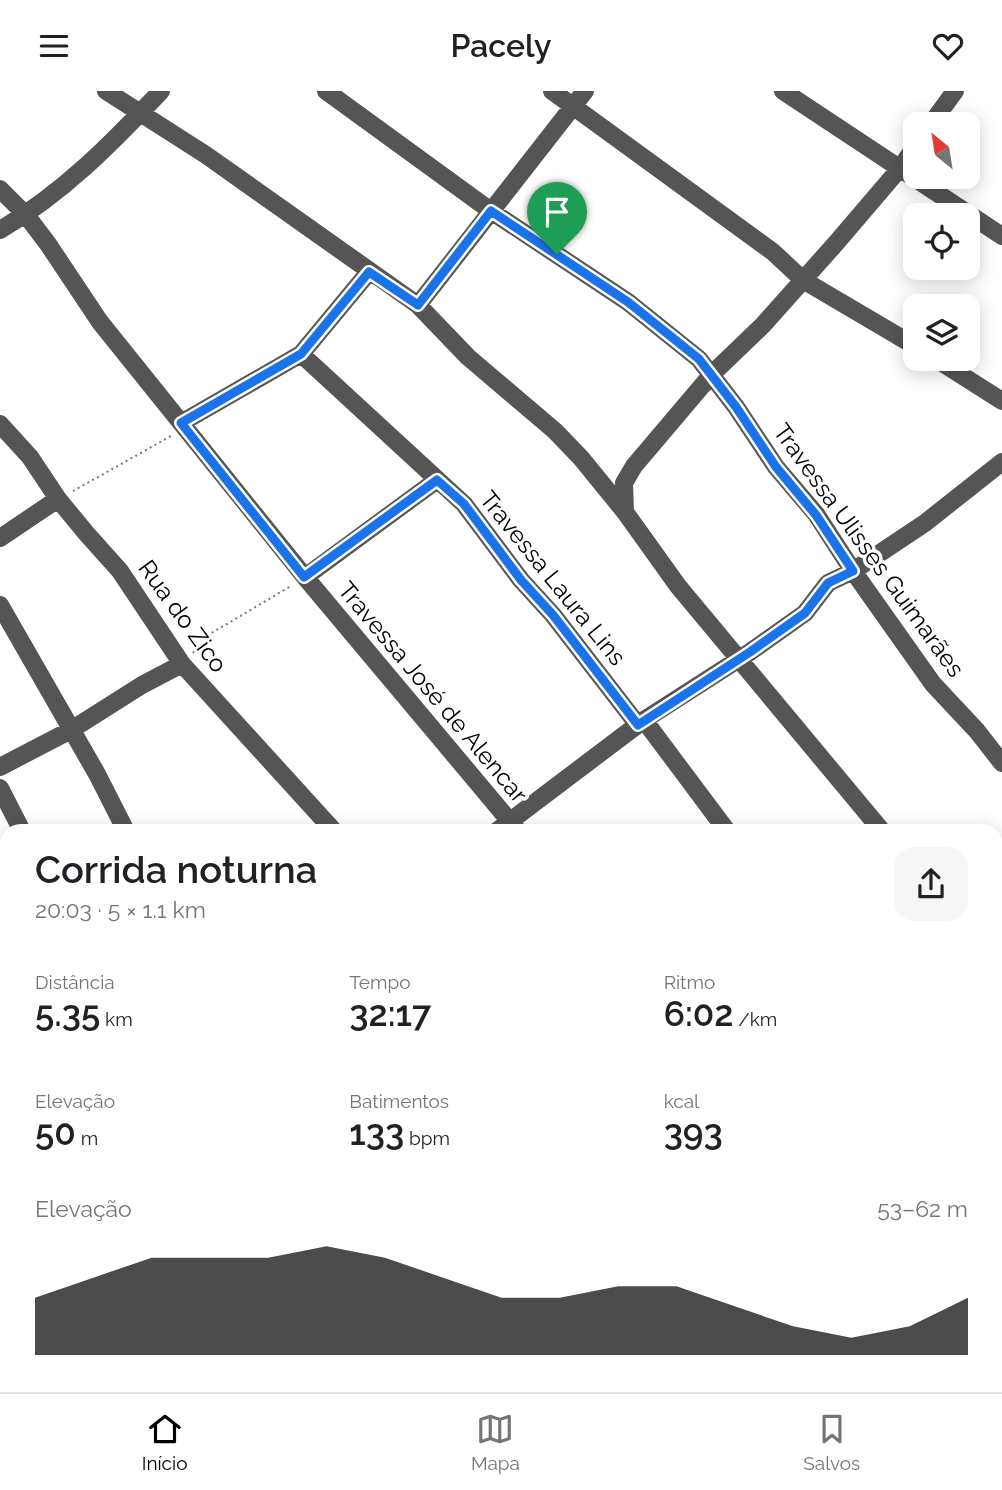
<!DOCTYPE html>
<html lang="pt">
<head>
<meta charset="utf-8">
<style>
	body { margin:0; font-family:Raleway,sans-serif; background:#f6f6f6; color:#202124; height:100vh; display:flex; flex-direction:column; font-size:26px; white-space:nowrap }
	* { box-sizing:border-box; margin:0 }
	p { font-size:23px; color:#757577 }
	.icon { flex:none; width:38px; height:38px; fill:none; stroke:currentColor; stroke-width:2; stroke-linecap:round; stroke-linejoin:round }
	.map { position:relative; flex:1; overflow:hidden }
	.details { position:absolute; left:0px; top:733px; width:1003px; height:569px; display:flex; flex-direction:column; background:#fff; border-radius:21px 21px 0 0; box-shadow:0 4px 18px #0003 }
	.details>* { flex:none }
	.needle { width:46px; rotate:330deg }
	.tools { position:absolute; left:903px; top:21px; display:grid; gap:14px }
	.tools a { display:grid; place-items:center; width:77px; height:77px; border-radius:14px; background:#fff; box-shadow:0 4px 18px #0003; font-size:35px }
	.pin { position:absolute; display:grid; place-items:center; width:60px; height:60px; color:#fff; margin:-72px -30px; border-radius:50% 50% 50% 0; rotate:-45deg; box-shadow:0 0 7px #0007 }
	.pin .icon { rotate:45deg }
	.round { display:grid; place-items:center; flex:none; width:74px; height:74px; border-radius:21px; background:#f6f6f6 }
	.summary { display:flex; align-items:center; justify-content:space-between; height:119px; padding:0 35px }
	h1 { font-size:38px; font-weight:600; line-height:52px }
	.stats { display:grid; grid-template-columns:repeat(3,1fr); gap:10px; height:119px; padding:7px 35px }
	.stats div { display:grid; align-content:center }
	.stats b { font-size:35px; font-weight:600 }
	.stats small { font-size:19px; font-weight:400 }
	.stats p { font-size:19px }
	.chart { height:196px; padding:14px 35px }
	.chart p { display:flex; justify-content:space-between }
	.chart svg { width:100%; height:126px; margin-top:7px; fill:#000; opacity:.7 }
	header { display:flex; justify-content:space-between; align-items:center; height:91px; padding:0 35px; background:#fff; font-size:32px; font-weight:600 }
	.tabs { display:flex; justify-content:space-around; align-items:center; height:98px; border-top:2px solid #e0e0e0; background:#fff; font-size:19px; color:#757577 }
	.tabs a { display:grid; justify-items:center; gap:4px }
	.tabs .active { color:#000 }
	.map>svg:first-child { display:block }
</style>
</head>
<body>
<header><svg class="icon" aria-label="menu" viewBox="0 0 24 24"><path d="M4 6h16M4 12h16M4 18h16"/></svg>Pacely<svg class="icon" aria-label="heart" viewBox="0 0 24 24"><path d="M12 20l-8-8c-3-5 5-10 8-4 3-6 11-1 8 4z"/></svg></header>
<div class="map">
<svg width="1002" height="1301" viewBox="0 0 1002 1301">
	<rect width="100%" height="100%" fill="#fff"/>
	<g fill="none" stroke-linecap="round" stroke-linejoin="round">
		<path stroke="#777" stroke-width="2" stroke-dasharray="2 3.5" stroke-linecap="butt" d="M73,400L171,345
			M193,562L210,543L291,495"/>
		<path stroke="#555" stroke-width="18" d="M106,0L206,64L418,214L468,266L555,340L581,367L625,421L678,495L882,740
			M326,0L491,120L628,211L699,268L736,316L776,376L816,423L853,480L933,593L977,640L1002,672
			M552,0L773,161L803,189L915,255
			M783,0L1002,145
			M931,33L955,0
			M0,98L26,124L48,153L100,231L305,486L518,740
			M0,139C63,102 111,53 161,0
			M418,214L585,0
			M301,263L464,413L521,489L553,524L638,634
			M936,268L1002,310
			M181,332L301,263L369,181
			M0,333L30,366L58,408L86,442L120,480L182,573L334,740
			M625,421L624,392L634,375L712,283L763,234L837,151L901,76L915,56
			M0,447L58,408
			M305,486L437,389
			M0,514L97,683L126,740
			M644,629L727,740
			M0,676L71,639L142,594L182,573
			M0,697L22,740
			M497,740L644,629L750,561L805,522L828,492L853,480L925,432L1002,371
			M996,874L1002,882
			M0,970L7,985
			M996,1082L1002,1090
			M996,1117L1002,1112
			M0,1269L7,1267
			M303,1295L306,1301
			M437,1295L441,1301
			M614,1295L619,1301
			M953,1295L958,1301
			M331,1301L345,1295
			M773,1301L782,1295"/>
	</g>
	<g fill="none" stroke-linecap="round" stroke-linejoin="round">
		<defs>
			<path id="route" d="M491,120L628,211L699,268L736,316L776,376L816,424L853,480L828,492L805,522L750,561L638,634L553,524L521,489L464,413L437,389L304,486L181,332L301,263L369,181L418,214Z"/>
		</defs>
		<use href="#route" stroke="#fff" stroke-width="14"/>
		<use href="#route" stroke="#1a73e8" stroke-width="9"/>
	</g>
	<g text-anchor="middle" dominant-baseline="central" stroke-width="7" stroke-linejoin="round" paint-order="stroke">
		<g font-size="24" fill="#000" stroke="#fff">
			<text transform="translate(869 459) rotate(54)">Travessa Ulisses Guimarães</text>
			<text transform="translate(553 487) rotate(51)">Travessa Laura Lins</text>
			<text transform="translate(183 525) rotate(54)">Rua do Zico</text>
			<text transform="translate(433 601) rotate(50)">Travessa José de Alencar</text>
		</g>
	</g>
</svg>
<div class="tools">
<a><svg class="needle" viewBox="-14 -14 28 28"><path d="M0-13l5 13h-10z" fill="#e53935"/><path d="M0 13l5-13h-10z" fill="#757577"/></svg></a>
<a><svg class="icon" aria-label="locate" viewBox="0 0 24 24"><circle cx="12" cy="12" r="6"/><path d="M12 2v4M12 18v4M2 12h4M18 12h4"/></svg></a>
<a><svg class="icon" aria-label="layers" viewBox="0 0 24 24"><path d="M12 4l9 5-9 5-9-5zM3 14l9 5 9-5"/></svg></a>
</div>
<div class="pin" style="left:557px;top:163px;background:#1e9e55"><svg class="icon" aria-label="arrive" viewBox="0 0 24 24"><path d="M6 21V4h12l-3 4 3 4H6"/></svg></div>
<section class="details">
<div class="summary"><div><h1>Corrida noturna</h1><p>20:03 · 5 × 1.1 km</p></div><a class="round"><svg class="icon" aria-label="share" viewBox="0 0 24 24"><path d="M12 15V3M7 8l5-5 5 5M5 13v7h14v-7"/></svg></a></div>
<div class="stats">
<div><p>Distância</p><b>5.35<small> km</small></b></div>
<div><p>Tempo</p><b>32:17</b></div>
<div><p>Ritmo</p><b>6:02<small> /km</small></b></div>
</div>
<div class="stats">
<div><p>Elevação</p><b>50<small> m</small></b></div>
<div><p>Batimentos</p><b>133<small> bpm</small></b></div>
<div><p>kcal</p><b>393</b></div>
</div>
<div class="chart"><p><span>Elevação</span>53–62 m</p>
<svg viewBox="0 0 160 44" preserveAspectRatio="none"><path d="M0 44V24L10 17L20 10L30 10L40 10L50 6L60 10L70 17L80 24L90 24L100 20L110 20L120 27L130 34L140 38L150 34L160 24V44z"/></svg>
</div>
</section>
</div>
<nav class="tabs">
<a class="active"><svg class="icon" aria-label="home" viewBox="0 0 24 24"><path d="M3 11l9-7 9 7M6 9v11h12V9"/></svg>Início</a>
<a><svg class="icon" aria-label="map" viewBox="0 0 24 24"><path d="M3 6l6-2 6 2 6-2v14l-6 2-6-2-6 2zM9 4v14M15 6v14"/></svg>Mapa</a>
<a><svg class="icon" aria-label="saved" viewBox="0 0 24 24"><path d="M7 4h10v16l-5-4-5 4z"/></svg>Salvos</a>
</nav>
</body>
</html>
